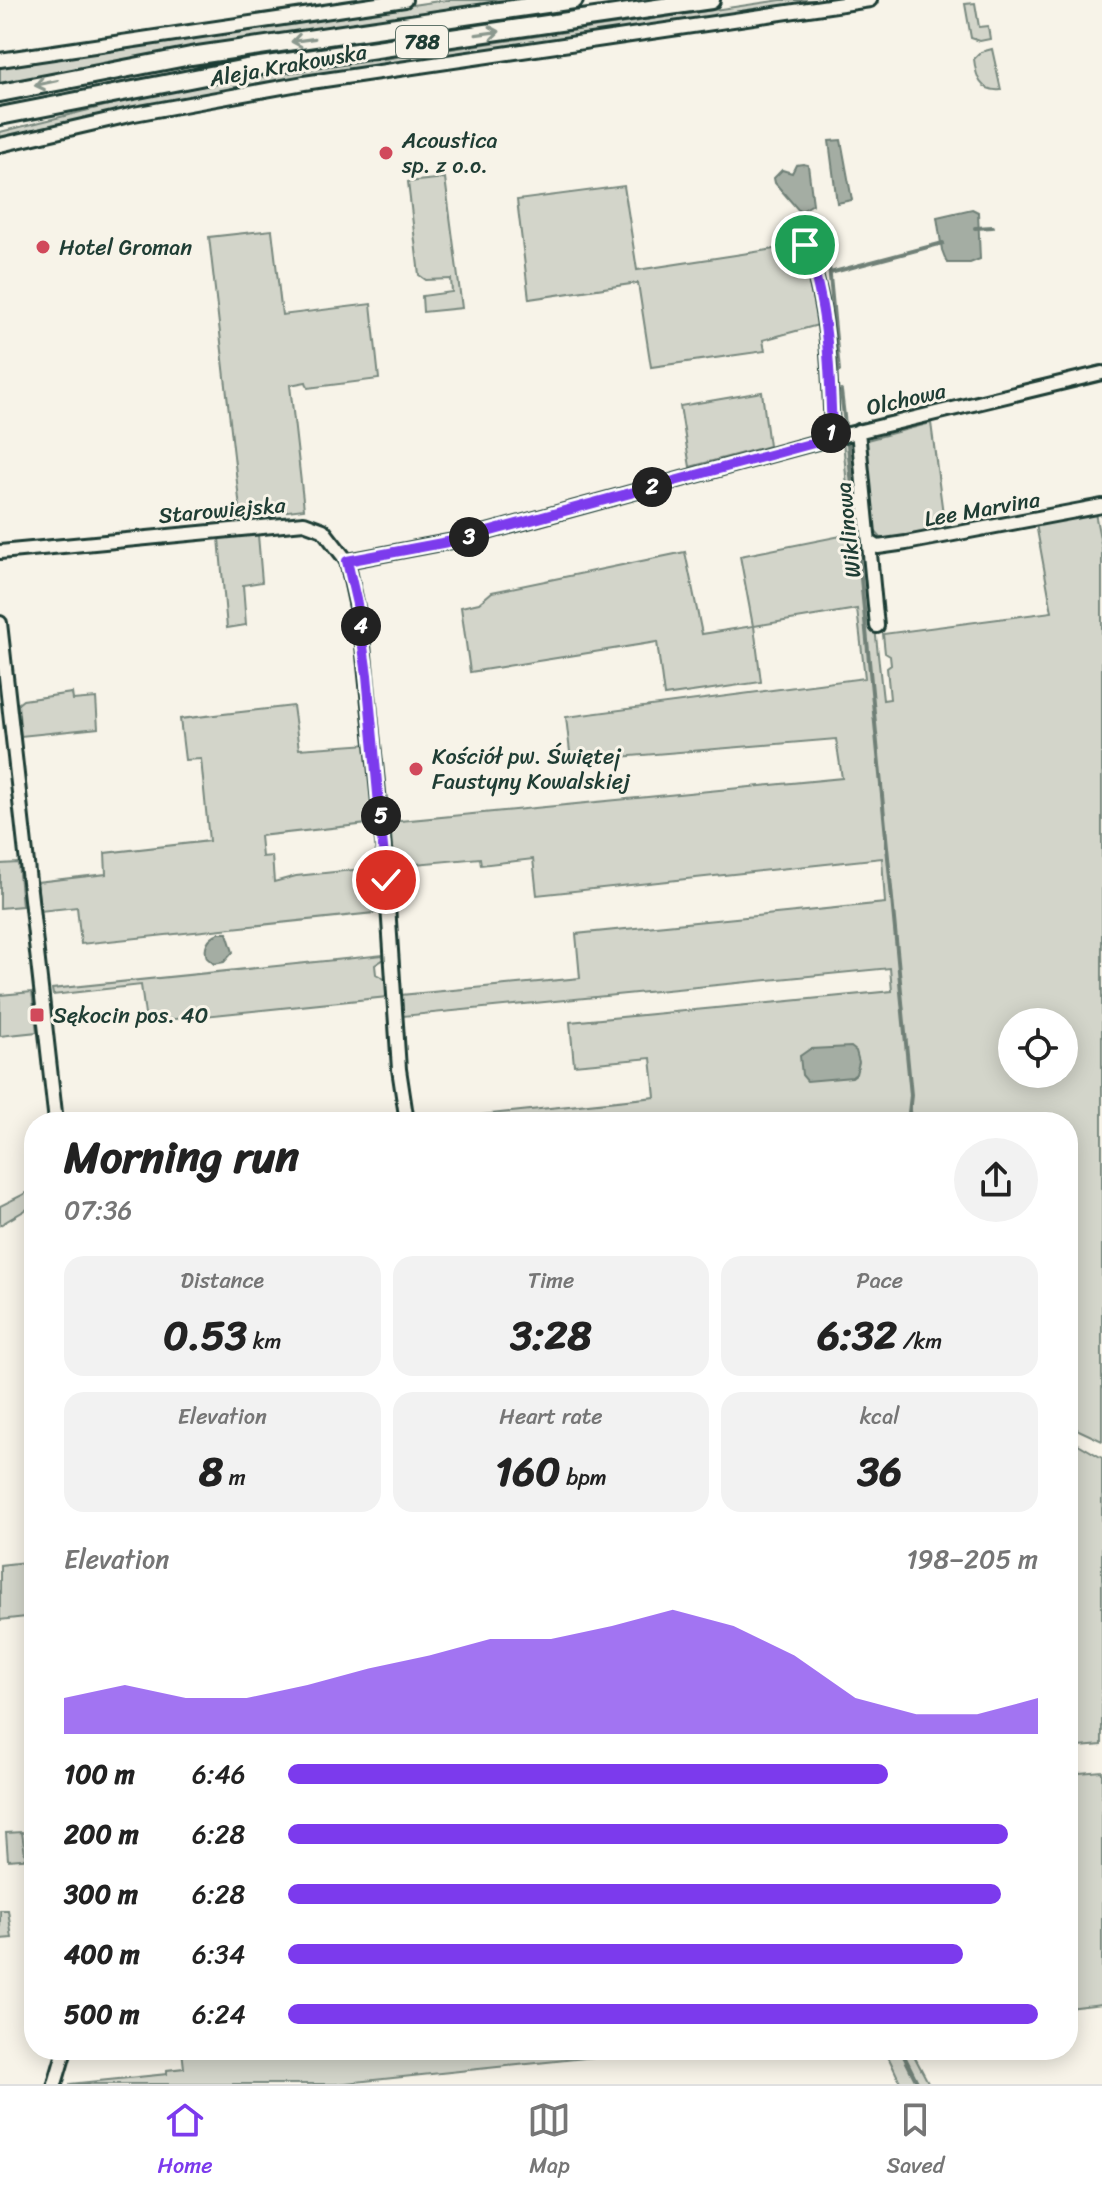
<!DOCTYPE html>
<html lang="en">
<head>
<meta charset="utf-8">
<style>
	body { margin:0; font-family:Sriracha,sans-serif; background:#f2f2f2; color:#222; height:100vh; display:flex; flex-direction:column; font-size:30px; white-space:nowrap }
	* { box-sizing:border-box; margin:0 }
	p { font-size:26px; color:#767676 }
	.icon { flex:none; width:44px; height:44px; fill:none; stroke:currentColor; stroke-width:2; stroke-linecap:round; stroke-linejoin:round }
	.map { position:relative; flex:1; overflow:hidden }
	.details { position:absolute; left:24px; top:1112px; width:1054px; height:948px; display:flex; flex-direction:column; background:#fff; border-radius:32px; box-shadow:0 4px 20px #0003 }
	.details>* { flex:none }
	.fabs { position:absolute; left:998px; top:1008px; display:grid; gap:16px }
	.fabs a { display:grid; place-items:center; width:80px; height:80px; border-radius:50%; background:#fff; box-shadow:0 4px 20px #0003; font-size:40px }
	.pin { position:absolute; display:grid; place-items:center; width:68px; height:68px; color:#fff; margin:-34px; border:4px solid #fff; border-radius:50%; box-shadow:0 2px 8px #0007 }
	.km { position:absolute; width:40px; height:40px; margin:-20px; border-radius:50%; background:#222; color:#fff; font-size:22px; line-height:40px; text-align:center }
	.round { display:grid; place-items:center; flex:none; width:84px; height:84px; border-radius:42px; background:#f2f2f2 }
	.head { display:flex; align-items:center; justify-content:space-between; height:136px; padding:0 40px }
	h1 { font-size:44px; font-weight:700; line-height:60px }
	.figures { display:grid; grid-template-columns:repeat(3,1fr); gap:12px; height:136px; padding:8px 40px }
	.figures div { display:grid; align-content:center; border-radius:20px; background:#f2f2f2; text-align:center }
	.figures b { font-size:40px; font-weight:700 }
	.figures small { font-size:22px; font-weight:400 }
	.figures p { font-size:22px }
	.chart { height:224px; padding:16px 40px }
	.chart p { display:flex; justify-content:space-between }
	.chart svg { width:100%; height:144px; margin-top:8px; fill:#7c3aed; opacity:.7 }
	ul { padding:0 40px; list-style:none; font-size:26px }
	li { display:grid; grid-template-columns:128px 96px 1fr; align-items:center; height:60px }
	li i { height:20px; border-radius:10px; background:#7c3aed }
	.tab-bar { display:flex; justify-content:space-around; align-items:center; height:112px; border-top:2px solid #e0e0e0; background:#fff; font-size:22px; color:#767676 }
	.tab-bar a { display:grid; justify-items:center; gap:4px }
	.tab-bar .active { color:#7c3aed }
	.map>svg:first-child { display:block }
</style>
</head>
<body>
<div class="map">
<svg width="1102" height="2084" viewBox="0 0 1102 2084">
	<rect width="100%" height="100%" fill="#f7f3e8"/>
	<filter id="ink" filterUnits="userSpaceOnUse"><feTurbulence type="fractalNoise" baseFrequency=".0125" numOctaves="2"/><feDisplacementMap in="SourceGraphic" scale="16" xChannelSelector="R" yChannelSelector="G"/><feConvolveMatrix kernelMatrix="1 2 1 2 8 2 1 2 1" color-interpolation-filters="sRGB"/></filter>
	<g filter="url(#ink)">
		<path fill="#d3d5ca" stroke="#79897f" stroke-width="2" fill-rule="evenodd" d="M446,0H523L192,49L0,84V66L13,64Z
			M781,0H821L303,78L135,107L0,139V132L133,99L208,85Z
			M975,3L979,27L988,26L990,39L980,41L971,38L965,4Z
			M992,49L1001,90C980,92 976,77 974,59L981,52Z
			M445,178L462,308L423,312L422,296L452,292L451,279L426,280L419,275L408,182Z
			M624,186L637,270L801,245L818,325L763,340L765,351L651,367L638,283L529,299L517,200Z
			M272,230L282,315L371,304L379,379L308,388L306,382L290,385L304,509L241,517L209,237Z
			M762,392L769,446L690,467L680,406Z
			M931,423L945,529L956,530L882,539L873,529L863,441Z
			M851,439L855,445L883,700L890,699L887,668L891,665L890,656L885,653L883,634L1052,612L1036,524L1095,513L1102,548V1441L1068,1425V1122H414L655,1097L651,1058L574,1065L570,1022L892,991L890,968L403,1016L401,995L580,978L576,934L885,903L882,858L537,895L533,859L481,865L480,858L394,866L390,822L842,778L836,739L571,761L566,717L865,678L857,609L754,626L761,682L664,696L657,642L470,672L461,607L479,603L492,592L685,552L702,634L753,626L740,556L851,534L843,440ZM1012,1022H1064V1074H1012Z
			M258,535L262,582L243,585L246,625L227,628L219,538Z
			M72,693L73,700L96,698L98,728L21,736L18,704L23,700Z
			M293,706L299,749L369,744L376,823L260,836L262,857L272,856L274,882L296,876L372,868L374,878L381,879L383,912L81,944L77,907L40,911L37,882L106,874L105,853L209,841L201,759L185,760L180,719Z
			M18,863L22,906L0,908V864Z
			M383,955L384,959L375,965L376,974L386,980L387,997L146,1022L141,985L53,995L52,989Z
			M32,992L37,1032L0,1036V995Z
			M34,1189V1205L0,1225V1206Z
			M1068,1438L1102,1458V1745L1068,1748Z
			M34,1561V1616L0,1620V1565Z
			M1102,1771V2004L1068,2008V1774Z
			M22,1832L25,1855L34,1854V1858L8,1860L6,1833Z
			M0,1910H8L12,1938L0,1939Z
			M182,2050H661L336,2084H69L167,2074V2070L184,2068Z
			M885,2050H911L929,2084H901Z"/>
		<path fill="#a4ada3" stroke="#6f8077" stroke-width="2" d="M841,140L852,200L837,203L829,141Z
			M803,164L808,165L813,204L800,212L775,183L774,178L782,170L792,173L796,165Z
			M972,209L978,212L980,259L970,263H947L942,250L937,217Z
			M219,933H227L233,952L224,962L214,964L207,958C203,946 208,937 219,933Z
			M851,1047L856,1051L859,1062L856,1074L852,1077L807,1081L802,1075L800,1056L810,1049Z"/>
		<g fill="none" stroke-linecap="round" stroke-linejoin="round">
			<path stroke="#6f8077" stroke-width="4" d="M975,228L993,227
				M827,245L839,371
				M830,273L943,243
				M841,391L845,425
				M848,444L911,1095L908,1122
				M901,2050L918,2084"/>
			<defs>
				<path id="minor" d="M0,60L405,0
					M0,145L134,114L304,83L870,0
					M805,245C829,304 830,374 832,438
					M858,431L877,626
					M870,542L878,547L906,543L1102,506
					M0,552L304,523L323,530L347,561L361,626L385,861L399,1069L407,1122
					M347,561L458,540L832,438L1102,373
					M0,623L56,1122
					M55,2084L65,2050"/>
				<path id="major" d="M0,93L191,56L574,0
					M0,116L246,68L711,0"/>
			</defs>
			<use href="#minor" stroke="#1f3d34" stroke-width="18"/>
			<use href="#major" stroke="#1f3d34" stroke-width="22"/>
			<use href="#minor" stroke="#f7f3e8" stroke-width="12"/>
			<use href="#major" stroke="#f7f3e8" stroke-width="16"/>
		</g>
		<defs><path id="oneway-shaft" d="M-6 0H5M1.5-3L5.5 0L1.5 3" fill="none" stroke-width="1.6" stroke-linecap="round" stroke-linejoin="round" transform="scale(2)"/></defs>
		<g stroke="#8b988e">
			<use href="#oneway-shaft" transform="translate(488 33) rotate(-8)"/>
			<use href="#oneway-shaft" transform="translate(303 40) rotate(172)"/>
			<use href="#oneway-shaft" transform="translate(46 83) rotate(168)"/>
		</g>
	</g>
	<g fill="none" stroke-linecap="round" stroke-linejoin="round" filter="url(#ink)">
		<defs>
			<path id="route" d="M386,880L367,675L357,604L347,561L458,540L832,438C830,374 829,304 805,245"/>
		</defs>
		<use href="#route" stroke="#fff" stroke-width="16"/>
		<use href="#route" stroke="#7c3aed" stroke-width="10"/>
	</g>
	<g fill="#d1495b" stroke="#f7f3e8" stroke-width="3">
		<circle cx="386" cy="153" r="8"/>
		<circle cx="43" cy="247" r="8"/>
		<circle cx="416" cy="769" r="8"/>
		<rect x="29" y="1007" width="16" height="16" rx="4"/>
	</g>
	<g text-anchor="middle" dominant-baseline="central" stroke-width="6" stroke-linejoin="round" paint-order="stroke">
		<rect fill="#f7f3e8" stroke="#60746a" stroke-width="2" x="396" y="26" width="52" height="32" rx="6"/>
		<g font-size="20" font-weight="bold" fill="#1f3d34">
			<text x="422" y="42">788</text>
		</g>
		<g font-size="22" fill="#1f3d34" stroke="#f7f3e8">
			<text transform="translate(288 65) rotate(-10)">Aleja Krakowska</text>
			<text transform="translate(906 399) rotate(-13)">Olchowa</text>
			<text transform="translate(982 509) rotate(-10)">Lee Marvina</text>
			<text transform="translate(222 510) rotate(-5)">Starowiejska</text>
			<text transform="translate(848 530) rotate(-96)">Wiklinowa</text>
		</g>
		<g font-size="22" fill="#1f3d34" stroke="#f7f3e8" text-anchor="start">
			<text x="402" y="140">Acoustica<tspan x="402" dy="25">sp. z o.o.</tspan></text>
			<text x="59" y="247">Hotel Groman</text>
			<text x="432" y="756">Kościół pw. Świętej<tspan x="432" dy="25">Faustyny Kowalskiej</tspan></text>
			<text x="53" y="1015">Sękocin pos. 40</text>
		</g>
	</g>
</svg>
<div class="fabs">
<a><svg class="icon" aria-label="locate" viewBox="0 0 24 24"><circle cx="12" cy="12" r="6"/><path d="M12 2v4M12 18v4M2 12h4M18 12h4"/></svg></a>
</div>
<div class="pin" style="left:805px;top:245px;background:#1e9e55"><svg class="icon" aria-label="arrive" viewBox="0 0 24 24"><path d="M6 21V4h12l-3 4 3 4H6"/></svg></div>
<div class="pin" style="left:386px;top:880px;background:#d93025"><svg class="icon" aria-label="check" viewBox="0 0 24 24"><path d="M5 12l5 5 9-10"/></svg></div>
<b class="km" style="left:831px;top:433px">1</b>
<b class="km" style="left:652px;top:487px">2</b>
<b class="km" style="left:469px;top:537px">3</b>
<b class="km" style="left:361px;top:626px">4</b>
<b class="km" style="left:381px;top:816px">5</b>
<section class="details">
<div class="head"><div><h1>Morning run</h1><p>07:36</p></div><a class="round"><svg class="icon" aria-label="share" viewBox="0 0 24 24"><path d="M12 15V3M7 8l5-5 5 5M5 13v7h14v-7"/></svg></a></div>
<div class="figures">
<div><p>Distance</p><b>0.53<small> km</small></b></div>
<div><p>Time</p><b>3:28</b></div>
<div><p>Pace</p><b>6:32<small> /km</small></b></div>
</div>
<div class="figures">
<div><p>Elevation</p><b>8<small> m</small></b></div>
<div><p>Heart rate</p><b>160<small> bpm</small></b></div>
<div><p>kcal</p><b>36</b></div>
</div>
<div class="chart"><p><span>Elevation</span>198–205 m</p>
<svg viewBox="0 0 160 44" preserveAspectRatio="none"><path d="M0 44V33L10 29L20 33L30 33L40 29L50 24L60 20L70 15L80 15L90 11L100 6L110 11L120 20L130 33L140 38L150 38L160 33V44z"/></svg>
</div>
<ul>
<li><b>100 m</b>6:46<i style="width:80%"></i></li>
<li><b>200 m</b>6:28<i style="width:96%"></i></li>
<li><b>300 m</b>6:28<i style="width:95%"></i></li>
<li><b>400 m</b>6:34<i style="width:90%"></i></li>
<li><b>500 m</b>6:24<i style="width:100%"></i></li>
</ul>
</section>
</div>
<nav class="tab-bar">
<a class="active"><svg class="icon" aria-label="home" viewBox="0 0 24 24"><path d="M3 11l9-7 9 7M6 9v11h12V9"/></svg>Home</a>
<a><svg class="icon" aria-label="map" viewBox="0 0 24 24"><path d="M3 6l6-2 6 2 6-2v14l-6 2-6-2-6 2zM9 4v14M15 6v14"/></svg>Map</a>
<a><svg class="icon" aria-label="saved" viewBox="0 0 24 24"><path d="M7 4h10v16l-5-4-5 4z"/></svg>Saved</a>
</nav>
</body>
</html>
